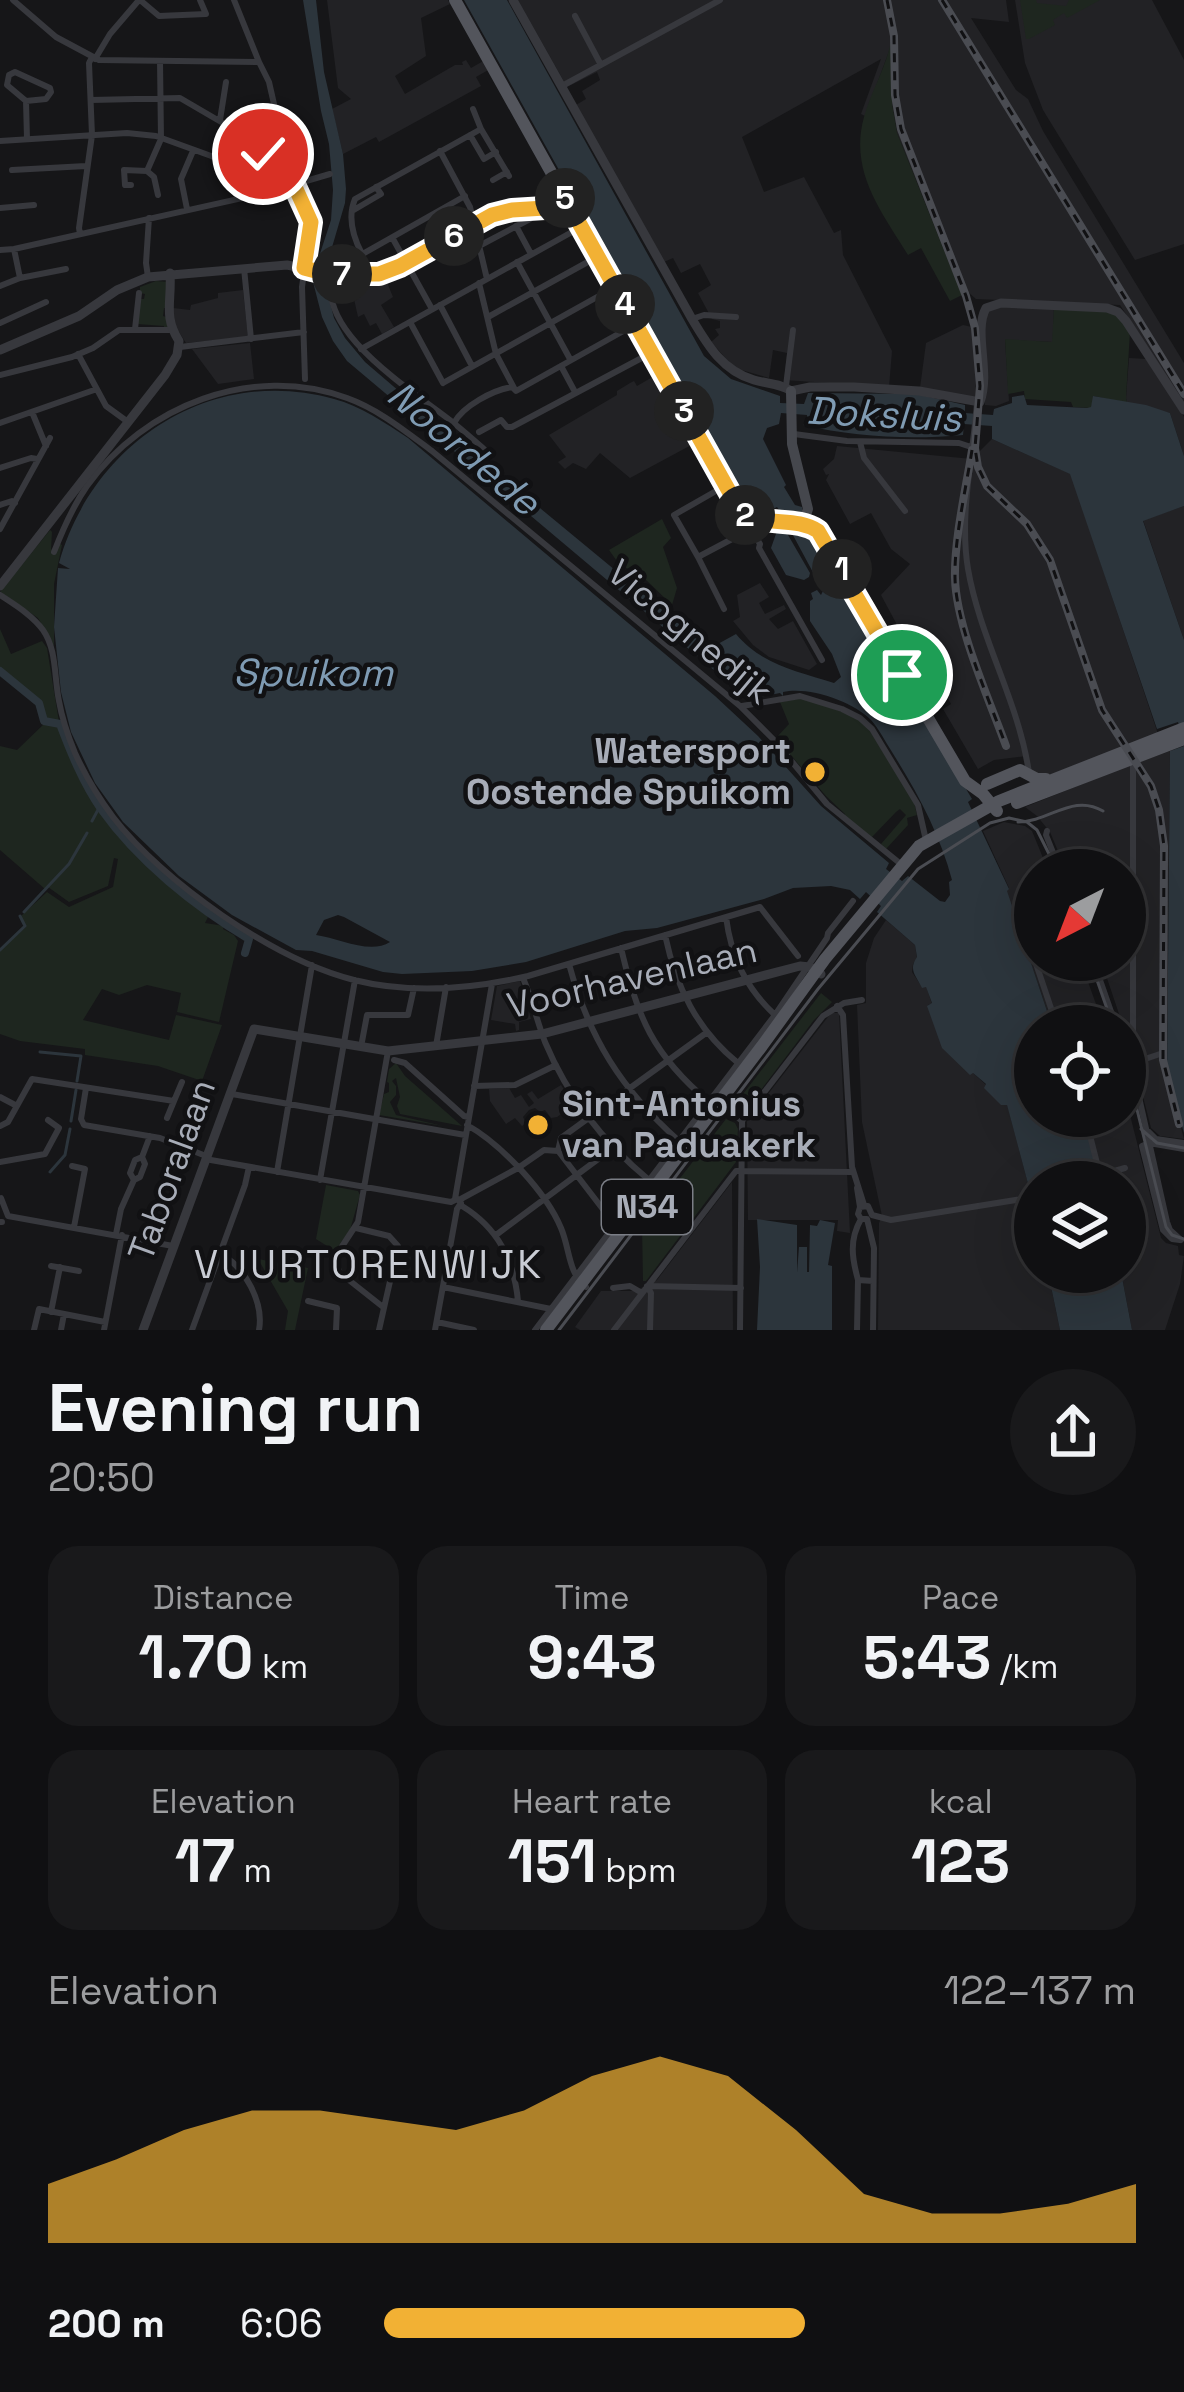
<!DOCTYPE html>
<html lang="en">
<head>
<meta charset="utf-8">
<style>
	body { margin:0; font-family:"Space Grotesk",sans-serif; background:#19191b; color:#f1f3f6; height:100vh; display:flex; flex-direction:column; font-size:45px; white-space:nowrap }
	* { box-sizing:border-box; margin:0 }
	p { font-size:39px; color:#9c9d9f }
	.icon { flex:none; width:66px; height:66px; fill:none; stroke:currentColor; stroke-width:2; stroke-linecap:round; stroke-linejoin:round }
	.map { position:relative; height:1330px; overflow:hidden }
	.panel { display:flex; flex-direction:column; background:#101012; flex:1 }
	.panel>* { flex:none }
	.needle { width:78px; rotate:222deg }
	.tools { position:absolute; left:1014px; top:849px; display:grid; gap:24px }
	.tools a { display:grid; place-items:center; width:132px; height:132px; border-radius:50%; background:#101012; box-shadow:0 12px 48px #0002,0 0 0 3px #303032; font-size:60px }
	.pin { position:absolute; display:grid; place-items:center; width:102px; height:102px; color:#fff; margin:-51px; border:6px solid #fff; border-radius:50%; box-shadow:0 3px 12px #0007 }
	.km { position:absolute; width:60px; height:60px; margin:-30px; border-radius:50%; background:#222; color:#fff; font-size:33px; line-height:60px; text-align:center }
	.round { display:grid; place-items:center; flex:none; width:126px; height:126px; border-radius:63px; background:#19191b }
	.headline { display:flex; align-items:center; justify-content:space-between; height:204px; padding:0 48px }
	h1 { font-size:66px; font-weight:800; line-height:90px }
	.metrics { display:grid; grid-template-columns:repeat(3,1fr); gap:18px; height:204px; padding:12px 48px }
	.metrics div { display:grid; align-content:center; border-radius:30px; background:#19191b; text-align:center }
	.metrics b { font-size:60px; font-weight:800 }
	.metrics small { font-size:33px; font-weight:400 }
	.metrics p { font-size:33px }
	.chart { height:336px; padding:24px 48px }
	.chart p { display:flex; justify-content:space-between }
	.chart svg { width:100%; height:216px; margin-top:12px; fill:#f2b134; opacity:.7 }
	ul { padding:0 48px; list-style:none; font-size:39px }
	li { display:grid; grid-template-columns:192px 144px 1fr; align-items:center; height:90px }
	li i { height:30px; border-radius:15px; background:#f2b134 }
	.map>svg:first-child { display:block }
</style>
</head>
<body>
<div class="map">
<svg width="1184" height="1330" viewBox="0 0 1184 1330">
	<rect width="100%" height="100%" fill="#161618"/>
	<path fill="#222225" d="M327,0H448L450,4L421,18L426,56L395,76L405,94L455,65H463L462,62L466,60L471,68L485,60L490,69L476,77L481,86L379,142L376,137L343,154L332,109L351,99L338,88Z
		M518,0H1006L1009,22L971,18L1016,90L1028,99L1043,131L1184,363V403L1120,305L976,299L968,292L962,295L897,133L892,104L891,46L865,116L861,114L881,59L742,137L764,192L804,177L834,233L841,230L843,255L892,351L889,387L784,380L787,353L773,350L769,378L738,369L731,364L711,342L719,335L715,329L720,328V321L712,319L698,293L711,285L700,264L681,273L673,258L664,262L576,105L586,99L582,91L600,80L597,72L567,87Z
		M1015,0H1152L1184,60V244L1135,260L1043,110L1025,63Z
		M386,280L393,297L381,305L394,327L382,334L376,323L370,326L364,314L358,317L352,290V283Z
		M243,290L248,337L186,343L172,321L173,308L190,310L191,305L218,298V293Z
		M993,307H1054L1053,342L1005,340L1009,401L996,406L985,405V315Z
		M963,325L972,327L975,340L976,399L920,388L926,343Z
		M250,343L254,379L218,384L192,349Z
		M1129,358L1146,359L1181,411L1184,417V456L1170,413L1127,403L1126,398Z
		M656,375L695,443L630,478L600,453L586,469L573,463L565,469L558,462L566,457L549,435L617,395V391L630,383L634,381L637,386Z
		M992,439L1071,474L1158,734L1044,777L1031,774L1027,756L994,760L978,769L943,709L951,704L940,684L931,688L881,595L910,564L891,549L871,513L850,524L826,480L829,474L826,475L823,469L834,459L837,446L972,459Z
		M1184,506V640L1143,520Z
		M760,583L769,597L759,603L765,614L784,605L786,609L769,619L778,629L793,621L817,664L809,670L769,657L753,645L733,621L740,617L737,595Z
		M1170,751L1167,1075L1184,1139L1160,1136L1151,1128L1125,1026H1123L1101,960H1125V870H1066L1050,832L1037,816L1025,807L1117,770Z
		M1004,822L1025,826L1032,831L1048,870H1035V960H1080L1104,1026H1052L1006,890L1009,888L983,831Z
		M886,920L915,945L917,958L913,964L912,972L922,987L926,986L932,1004L928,1005L972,1072L1007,1104L1035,1210V1272H1048L1060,1330H878L879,1223L882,1216L862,1122L857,1005L866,1003V963L874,938Z
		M520,981L531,1019L519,1022V1030L516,1031L515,1024L491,1020L497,986Z
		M831,1013H839L850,1233L837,1231L838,1220H748L747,1121Z
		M561,1085L574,1105L557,1117L551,1118L545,1110L540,1112L535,1108L529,1110L523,1117L526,1123L522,1126L515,1118L506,1124L490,1101L489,1089L509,1088L515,1098L521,1095L529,1107L534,1103L527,1094L532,1091L538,1099Z
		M1125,1095L1161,1238L1166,1243L1178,1246L1179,1255L1184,1256L1180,1284L1165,1330H1132L1121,1272H1125V1182H1100L1084,1116H1125Z
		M732,1182L733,1330H580L575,1327L601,1291H635L657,1280Z"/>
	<path fill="#1e261f" d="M1020,0H1036L1037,3L1066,6L1069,0H1100L1067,18L1064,13L1053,20L1055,25L1029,39H1026Z
		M892,37V104L897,133L962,295L950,301L921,248L908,255C881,211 849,171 864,117C872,89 887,66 892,37Z
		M156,281L169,282L167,308H164L163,316L166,317L168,328L164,329V326L137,324L141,299H144L145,294L140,293V287Z
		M1054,307L1104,310L1118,316L1130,332L1126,397L1127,403L1094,396L1091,408L1073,407L1071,402L1025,399L1024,391L1008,394L1005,339L1052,342Z
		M662,519L671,538L663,547L677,588L672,605L643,577L619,564L609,550Z
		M50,530L52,532L51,550L57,542L62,545L54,584V646L38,618L0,592Z
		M0,629L11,654L42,641L47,648L59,722L44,721L40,702L0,671Z
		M803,698L856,717L867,726L914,802L917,815L907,818L908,825L886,849L881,844L906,815L900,809L896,812L871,838L844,817L845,814L826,796L776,738L789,724L780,702Z
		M44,724L59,726L78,771L114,830L205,914L208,917L205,923L224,926L223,929L234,935L238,941L219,1022L177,1012L181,993L147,985L119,995L102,989L83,1020L169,1040L176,1015L222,1025L202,1081L158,1066L85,1055V1049L20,1041L0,1034V950L26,927L21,916L47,892L69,907L113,887L118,859L114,858L108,886L69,902L48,887L45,889L0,850V746L17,750Z
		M821,993L832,1002L814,1020L745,1111L740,1112L733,1107Z
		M396,1063L405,1076L462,1126L400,1114L397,1106L400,1097L396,1078L392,1081L396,1086V1095L390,1102L396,1115L443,1126L379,1115L384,1094L389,1092V1083L387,1082L389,1069Z
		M726,1119L735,1123L738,1129L736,1162L646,1281H643L642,1227Z
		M326,1185L358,1191L360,1195L350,1230L335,1251L316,1239Z
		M258,1259L308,1268L295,1330H285L288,1311Z"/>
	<path fill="#2c353c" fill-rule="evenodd" d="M303,0H316L324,72L343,154L346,189L345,203L328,261L326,287L334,318L345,338L365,362L414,404L690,632L716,645L736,634C762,665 797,671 834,683L841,677L832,654L810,621V601L813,599L811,593L817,590L821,595L823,591L780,511L777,507L773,509L810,573L809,577L804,580L786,575L771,548L777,531L766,513L751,510L752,507L725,467L464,0H507L704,356L731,379L780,396V403L804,404L808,393L916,394L965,405V413L993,415L994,409L1012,403V397L1024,395L1027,405L1087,408L1091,407L1093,396L1146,405L1170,413L1184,456V506L1143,521L1184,640V740L1178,722L1157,729L1070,474L992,439V426L964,424L963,435C909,440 856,437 803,425L807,423V415L781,413L779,424L767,428L763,439L786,485L784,487L795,505L802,507L803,513L795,518C803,535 820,540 824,560L821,564L833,586H837L848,599L853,597L972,799L968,802L1009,889L1007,891L1052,1026H1035V1116H1084L1100,1182H1035V1210L1007,1105H1001L984,1088L986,1084L973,1073L970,1075L942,1048L927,1006L932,1003L926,987L922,988C916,975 908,970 917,957L915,945L877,912L881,906L866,892L860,899L850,890L831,886L793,888L764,899L657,928L625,931L526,962L472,971L402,974L383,972L312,951L296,950L232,915L179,876L123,822L95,783L71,732L61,692L54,627L58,568L70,569L59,563C92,444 210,364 334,399C361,406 385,423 408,438L715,696L758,736L821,806L889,863L886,869L902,881L908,876L940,901L945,902L950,895L949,882L952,880C940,834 917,792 892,752C885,741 879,729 871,720C853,701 808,686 783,692V696L780,693L759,697L740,692L347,361L333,341L322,317L312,278L331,220L333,190L329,144L321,111ZM338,915L344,917L390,942C370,955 339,938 316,935L324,920Z
		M1184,746V1133L1167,1075L1170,751Z
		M757,1219L797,1225V1273L799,1247H807V1272H809L810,1225L817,1226L820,1220L835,1223L828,1265L832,1266V1330H757L760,1267Z
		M1048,1272H1121L1132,1330H1060Z"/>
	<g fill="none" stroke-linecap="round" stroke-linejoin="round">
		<path stroke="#2c353c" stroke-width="3" d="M92,821L100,806
			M24,912L69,864L87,833
			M0,950L25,926L20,916
			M40,1052L81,1056L77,1081
			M71,1121L76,1090
			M50,1172L65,1155L70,1129"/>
		<path stroke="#2c353c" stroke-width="8" d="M0,671L39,703L44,721L60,724C71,753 83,783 101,809C138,861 194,906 249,939L245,953"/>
		<path stroke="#37383d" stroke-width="6" d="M13,0L56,37L99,60L259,62L269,82L291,179L311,222L302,287L305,379
			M140,0L159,16L206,14L200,0
			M234,0L259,62
			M575,16L601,65
			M95,59L110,34L139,0
			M562,86L720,0
			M91,100L180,98L228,126
			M26,101L7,85L9,75L15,72L50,88L51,92L46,99L26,101L27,139
			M473,109L481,129
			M220,120L226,82
			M470,135L484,159L496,152
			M0,141L127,133L156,136L214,157H250L284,150
			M440,151L470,207L487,279
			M214,157L228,126L233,124L239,129L246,158
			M12,170L86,166
			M493,180L507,172
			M131,185H125L124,170L147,171
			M158,195L154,177L147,171L161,139L160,61
			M465,196L336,269C305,328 420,395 456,425C466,433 476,442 485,450
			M0,208L34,205
			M187,209L181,179L193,151
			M352,211L381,194L376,187
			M516,226L531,254
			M80,234L79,228L92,135L89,63L92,57
			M393,239L432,309
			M479,246L530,219L540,209
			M14,249L20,278
			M0,250L14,249L265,193L330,174
			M362,254C353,237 347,218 355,199L481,129L509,176
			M517,262L570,359
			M244,268L251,339
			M148,277L146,263L149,218
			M479,283L496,354L514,388
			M0,286L20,278L66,269
			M440,305L472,366
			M488,317L595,258
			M692,319L704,315L736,317
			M410,322L443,383L615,287
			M0,323L46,302
			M135,329L139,293
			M180,347L304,332
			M361,349L581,227
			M78,354L106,406L128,422
			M561,366L575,392
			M0,375L72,357L93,348L119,330H172
			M786,386L793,330
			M977,403C973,457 959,515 968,569C980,639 1019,702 1029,773
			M32,412L46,446
			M0,423L97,389
			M454,423C463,406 493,390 512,387L516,391L636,324
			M479,432L501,420L507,427H512L651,353
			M794,434L847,441L959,443L974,448
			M860,442L864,458L905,511
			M0,468L31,458L37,459
			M0,505L12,501L15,503
			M755,520L751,529L760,544L759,548L822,660
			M0,529L50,438
			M54,552C63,529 73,506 87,486C144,406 252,363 347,398C378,409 405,431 432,451L740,706L774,740L827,804L902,865
			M698,557L674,515L723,487
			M0,595C15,605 32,615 43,630C57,650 54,677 59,701C62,719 68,736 75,753C85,775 98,797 113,817C163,882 274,960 354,980C410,994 472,989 528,976L760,907L798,956
			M724,609L698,557L751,529
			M742,706L800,696L842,709L860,718L872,729L918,805L925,836
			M1133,759V1038L1139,1060
			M1047,831L1046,835L1060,870
			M726,917C731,957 746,988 775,1015
			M665,935C676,987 697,1030 738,1063
			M1028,940L1057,1026
			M621,948C637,1017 653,1055 709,1102
			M1093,960L1116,1026
			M569,964C589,1038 621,1089 679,1141
			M523,978C532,999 537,1021 545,1042C568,1097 604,1143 649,1180
			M837,1006L843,1015L852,1167L864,1205
			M436,1046L446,987
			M361,1047L367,1015H408L414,988
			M1125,1051L1136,1084L1167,1222L1170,1230L1181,1240
			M394,1060L405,1063L464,1116L468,1117
			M1136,1062L1160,1054
			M474,1086L515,1085L556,1065
			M86,1088L81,1119L84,1125L160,1138L206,1156
			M232,1094L465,1135
			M0,1097L17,1106
			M721,1104L742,1121
			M1085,1116L1100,1175L1125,1168
			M167,1118L174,1101
			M467,1125C501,1144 546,1192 561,1228C570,1249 568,1273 586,1287
			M0,1126L8,1122L32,1079L174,1101L182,1082
			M1149,1132L1156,1139L1184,1143
			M1149,1143L1142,1146L1163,1230L1172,1239L1180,1240
			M1149,1143L1184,1149
			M559,1152L615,1225
			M205,1159L451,1202L457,1199L461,1203L457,1209
			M0,1162L45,1154L59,1128L48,1120
			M72,1166L85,1169L74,1227
			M741,1171L852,1172
			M277,1172L312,965
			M134,1180L130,1173L135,1160L142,1157
			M320,1180L355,980
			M857,1188L860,1207L858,1214L861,1219H867L874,1248L873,1330
			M1,1198L8,1216L173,1246
			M455,1199L492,984
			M459,1200L518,1168L544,1150L558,1151L561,1138L706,1033
			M462,1206C498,1228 514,1260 518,1301
			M860,1207L868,1206L872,1215L891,1220L1022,1199
			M861,1219C849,1240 852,1258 858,1280L873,1281
			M0,1222H2
			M356,1228L389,1236L398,1246L379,1330
			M116,1234L121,1209L134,1180L140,1177L145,1164L142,1157L150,1136
			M496,1235L613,1148
			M220,1254C245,1266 264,1303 259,1330
			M51,1266L79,1271
			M443,1287L551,1309
			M613,1288L630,1286L642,1293
			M308,1301L337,1308L336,1330
			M383,1307L340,1273L335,1262L337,1254L358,1222L388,1051
			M51,1312L60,1267
			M437,1322L474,1330
			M34,1330L39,1309L105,1322
			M61,1330L64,1314
			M104,1330L122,1235
			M192,1330L245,1185L249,1167
			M435,1330L457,1209
			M535,1330L775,1015L827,938L828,933L853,901
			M614,1330L729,1180L736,1171H741
			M650,1330L651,1293L647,1286L741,1288
			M740,1330L742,1121L823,1016L844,1003L862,1000
			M857,1330L858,1280"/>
		<path stroke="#37383d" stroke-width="9" d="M513,0L692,319C708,346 723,371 754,380C767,384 780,383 791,391L810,387H854L919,391L980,402C991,371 973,332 986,308L1001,303L1107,308L1118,312L1126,321L1184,410
			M0,350L79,316L117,290L148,277L287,265L327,273L379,274L400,265L492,215L512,210L545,208L564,196
			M0,586L165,375L177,355L179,341C163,316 172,302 170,273
			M143,1330L254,1029L388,1051L542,1034L800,966L810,967L821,974"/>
		<path stroke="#45474d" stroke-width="10" d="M791,391L792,444L808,509L803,523"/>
		<path stroke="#53555c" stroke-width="12" d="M455,0L739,509C763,529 793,515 818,531L965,781L983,794L997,811
			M987,784L1020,770L1037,779H1046
			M1017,803L1184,739
			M546,1330L762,1046L825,959L919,846L999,801L1184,728"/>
		<path stroke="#4a4c52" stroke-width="3" d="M1018,822C1049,822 1073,793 1103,811
			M1090,960L1113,1026
			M1125,1061L1166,1227L1172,1235L1184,1239
			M1141,1129L1157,1143L1184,1148
			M559,1330L818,989L918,869L990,823L1009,818L1027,822L1037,830L1057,870"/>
		<defs>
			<path id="rail" d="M887,0L894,36L895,95L901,129L966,296L975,328L980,386L975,448L978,467L987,486L1027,524L1050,560L1102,710L1151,786L1159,810L1164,846L1163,1060L1179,1124
				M942,0L1184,394
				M972,450C966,488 954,540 955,578C956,626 989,699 1006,746"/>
		</defs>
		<use href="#rail" stroke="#4a4c52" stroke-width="8"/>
		<use href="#rail" stroke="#111113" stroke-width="3" stroke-dasharray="9" stroke-linecap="butt"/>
	</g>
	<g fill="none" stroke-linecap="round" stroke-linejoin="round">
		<defs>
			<path id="route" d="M263,154L284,149L291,178L311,222L304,268L327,274H379L400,266L492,215L512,210L545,208L564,196L739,509C763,529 793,515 818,531L902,675"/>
		</defs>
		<use href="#route" stroke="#fff" stroke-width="24"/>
		<use href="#route" stroke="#f2b134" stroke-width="15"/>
	</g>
	<g fill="#f2b134" stroke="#111113" stroke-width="4.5">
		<circle cx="815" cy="772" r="12"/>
		<circle cx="538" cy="1125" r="12"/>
	</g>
	<g text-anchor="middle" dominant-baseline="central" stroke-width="9" stroke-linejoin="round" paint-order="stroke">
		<rect fill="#111113" stroke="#7b7e86" stroke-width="3" x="602" y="1180" width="90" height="54" rx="9"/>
		<g font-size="33" font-weight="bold" fill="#a8adb8">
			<text x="647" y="1207">N34</text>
		</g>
		<g font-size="36" fill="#a8adb8" stroke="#111113">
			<text transform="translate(690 632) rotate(40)">Vicognedijk</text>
			<text transform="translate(632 978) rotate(-13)">Voorhavenlaan</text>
			<text transform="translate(172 1170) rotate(-70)">Taboralaan</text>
		</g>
		<g font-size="36" font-weight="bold" fill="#a8adb8" stroke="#111113" text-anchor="end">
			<text x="791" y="751">Watersport<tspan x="791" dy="41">Oostende Spuikom</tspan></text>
			<text x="562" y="1104" text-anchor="start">Sint-Antonius<tspan x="562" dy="41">van Paduakerk</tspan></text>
		</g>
		<g font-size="39" font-style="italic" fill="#7f9bb3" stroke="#111113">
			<text transform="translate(884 414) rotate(3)">Doksluis</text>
			<text transform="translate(464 448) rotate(40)">Noordede</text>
			<text x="313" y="672">Spuikom</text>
		</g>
		<g font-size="39" letter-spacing="3" fill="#c9ccd4" stroke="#111113">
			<text x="369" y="1264">VUURTORENWIJK</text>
		</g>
	</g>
</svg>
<div class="tools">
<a><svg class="needle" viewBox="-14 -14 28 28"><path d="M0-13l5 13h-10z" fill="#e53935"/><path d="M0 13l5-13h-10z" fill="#9c9d9f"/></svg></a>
<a><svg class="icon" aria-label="locate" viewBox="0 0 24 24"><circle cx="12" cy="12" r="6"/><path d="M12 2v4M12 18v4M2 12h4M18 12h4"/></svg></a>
<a><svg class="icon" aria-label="layers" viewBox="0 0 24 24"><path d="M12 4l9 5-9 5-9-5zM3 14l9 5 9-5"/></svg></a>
</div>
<div class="pin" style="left:902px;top:675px;background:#1e9e55"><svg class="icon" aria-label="arrive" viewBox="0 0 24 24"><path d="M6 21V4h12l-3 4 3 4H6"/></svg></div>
<div class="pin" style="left:263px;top:154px;background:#d93025"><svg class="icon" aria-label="check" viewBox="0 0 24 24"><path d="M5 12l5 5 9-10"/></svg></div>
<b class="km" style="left:842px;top:569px">1</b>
<b class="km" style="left:745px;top:515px">2</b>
<b class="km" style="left:684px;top:411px">3</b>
<b class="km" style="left:625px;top:304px">4</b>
<b class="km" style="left:565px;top:198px">5</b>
<b class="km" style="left:454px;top:236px">6</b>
<b class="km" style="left:342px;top:274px">7</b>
</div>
<section class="panel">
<div class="headline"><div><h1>Evening run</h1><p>20:50</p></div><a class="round"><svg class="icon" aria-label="share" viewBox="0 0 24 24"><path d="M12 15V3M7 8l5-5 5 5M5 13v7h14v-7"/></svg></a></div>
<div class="metrics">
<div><p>Distance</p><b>1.70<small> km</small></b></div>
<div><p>Time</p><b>9:43</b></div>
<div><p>Pace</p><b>5:43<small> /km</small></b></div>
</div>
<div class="metrics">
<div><p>Elevation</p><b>17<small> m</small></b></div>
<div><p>Heart rate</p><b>151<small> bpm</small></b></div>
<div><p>kcal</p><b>123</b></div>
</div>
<div class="chart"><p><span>Elevation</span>122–137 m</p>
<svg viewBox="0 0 160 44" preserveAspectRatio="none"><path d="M0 44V32L10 27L20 21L30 17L40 17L50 19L60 21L70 17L80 10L90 6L100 10L110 21L120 34L130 38L140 38L150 36L160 32V44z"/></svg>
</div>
<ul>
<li><b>200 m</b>6:06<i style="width:56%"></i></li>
</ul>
</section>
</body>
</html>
